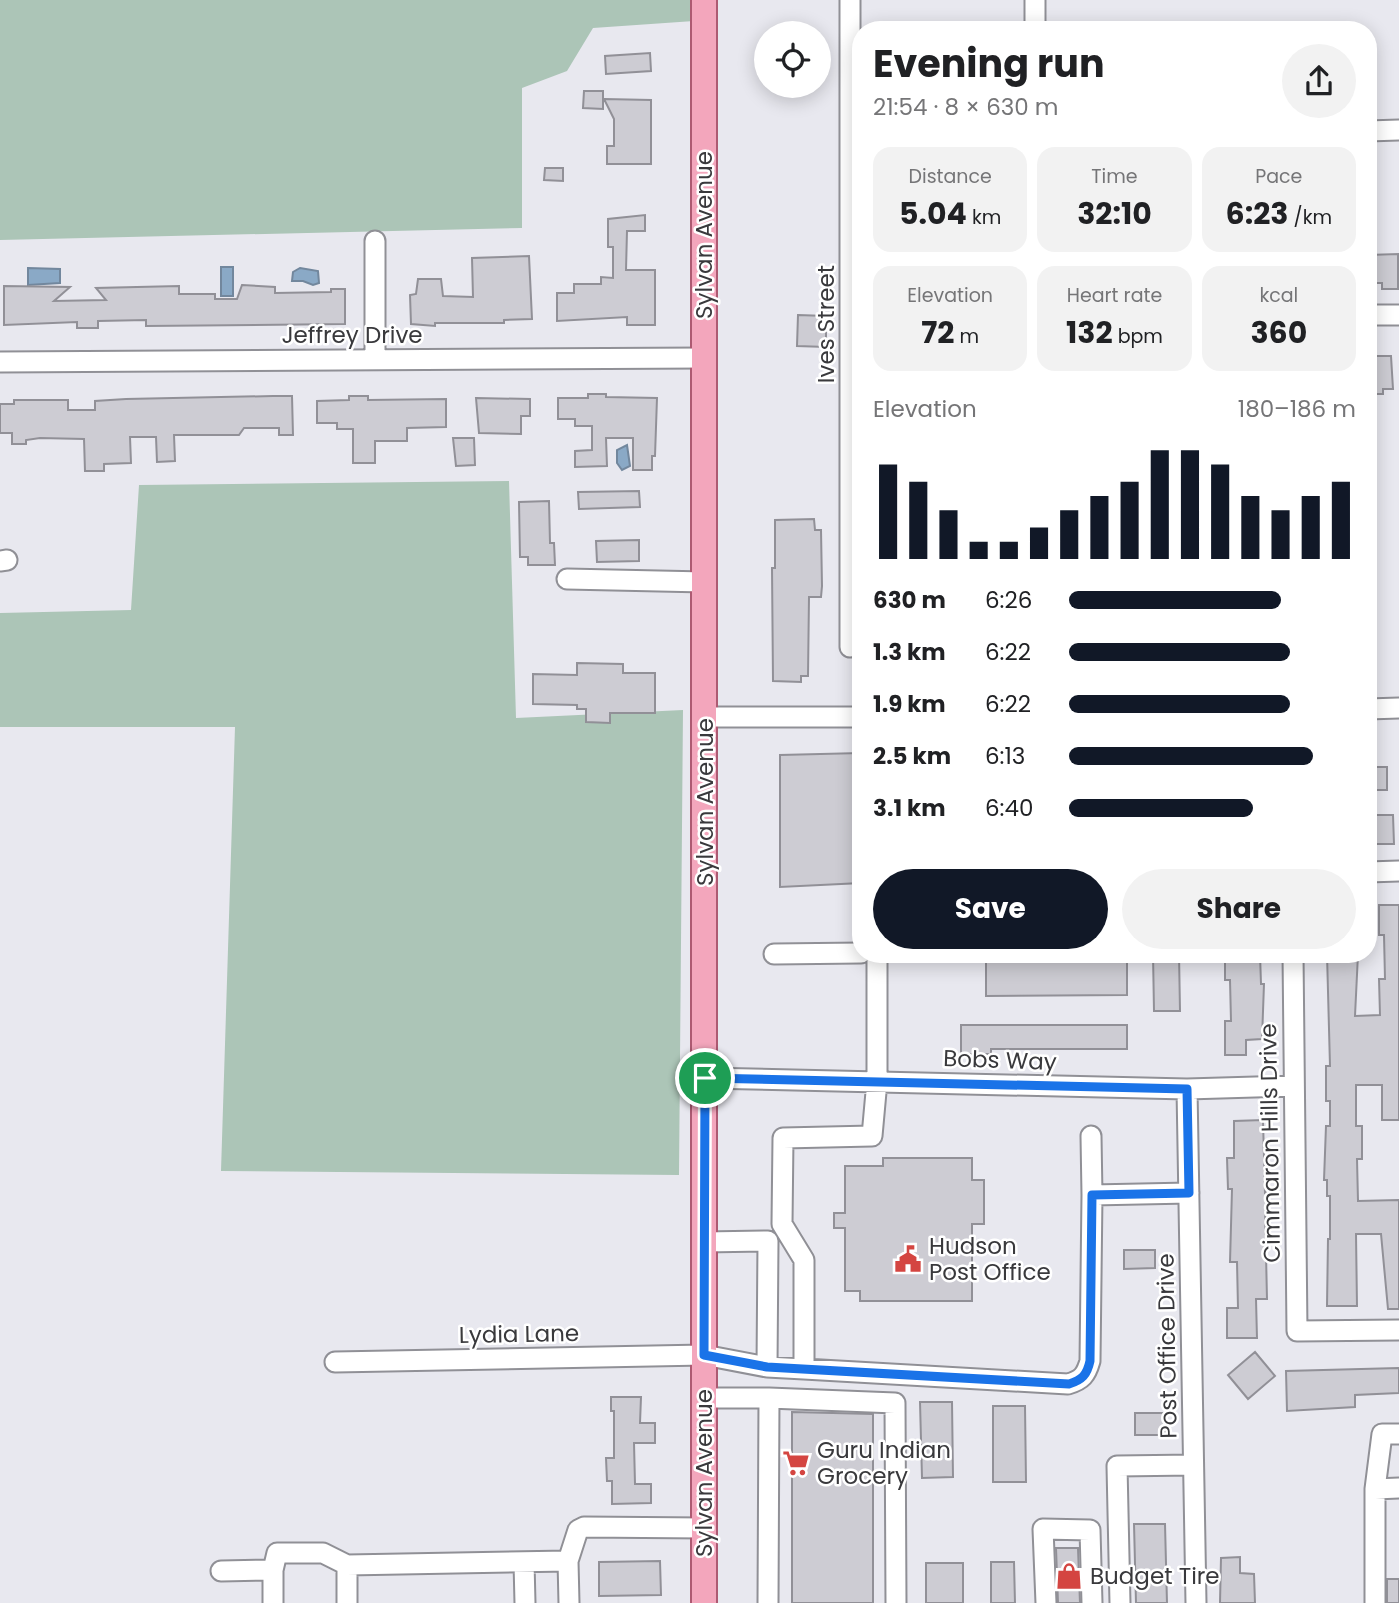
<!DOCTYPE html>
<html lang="en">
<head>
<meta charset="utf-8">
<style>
	body { margin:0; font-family:Poppins,sans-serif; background:#f2f2f2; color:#202124; height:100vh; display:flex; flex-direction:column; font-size:26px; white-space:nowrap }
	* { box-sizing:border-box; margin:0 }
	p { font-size:23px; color:#757577 }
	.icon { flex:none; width:38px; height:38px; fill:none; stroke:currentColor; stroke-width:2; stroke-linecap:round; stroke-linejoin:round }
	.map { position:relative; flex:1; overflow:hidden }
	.panel { position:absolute; left:852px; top:21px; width:525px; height:942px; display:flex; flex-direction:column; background:#fff; border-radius:28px; box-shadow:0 4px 18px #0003 }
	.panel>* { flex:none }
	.buttons { position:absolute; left:754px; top:21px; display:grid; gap:14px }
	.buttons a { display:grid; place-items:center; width:77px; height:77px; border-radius:50%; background:#fff; box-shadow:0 4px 18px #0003; font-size:35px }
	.pin { position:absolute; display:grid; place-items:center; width:60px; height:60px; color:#fff; margin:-30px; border:4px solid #fff; border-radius:50%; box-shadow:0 2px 7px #0007 }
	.round { display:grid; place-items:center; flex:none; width:74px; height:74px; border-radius:37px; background:#f2f2f2 }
	.head { display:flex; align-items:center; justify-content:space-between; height:119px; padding:0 21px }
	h1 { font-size:38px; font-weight:700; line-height:52px }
	.figures { display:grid; grid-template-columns:repeat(3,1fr); gap:10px; height:119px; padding:7px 21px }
	.figures div { display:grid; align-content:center; border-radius:18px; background:#f2f2f2; text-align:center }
	.figures b { font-size:30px; font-weight:700 }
	.figures small { font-size:19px; font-weight:400 }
	.figures p { font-size:19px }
	.chart { height:196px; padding:14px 21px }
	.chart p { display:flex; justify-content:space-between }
	.chart svg { width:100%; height:126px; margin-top:7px; stroke:#111827; stroke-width:6 }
	.primary-button { display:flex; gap:14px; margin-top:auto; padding:14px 21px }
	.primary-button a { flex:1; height:80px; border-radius:42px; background:#111827; color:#fff; font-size:28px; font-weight:700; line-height:80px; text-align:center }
	.primary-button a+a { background:#f2f2f2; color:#202124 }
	ul { padding:0 21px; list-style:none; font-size:23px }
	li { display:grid; grid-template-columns:112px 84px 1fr; align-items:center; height:52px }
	li i { height:18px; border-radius:9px; background:#111827 }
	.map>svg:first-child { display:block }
</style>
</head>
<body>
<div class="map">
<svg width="1399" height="1603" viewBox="0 0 1399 1603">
	<rect width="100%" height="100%" fill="#e8e8ef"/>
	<path fill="#acc5b7" d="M0,0H693L694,21L593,28L567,71L522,88V228L0,240Z
		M509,481L516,718L683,710L679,1175L221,1171L235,727H0V613L131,610L139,485Z"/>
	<path fill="#8aa9c6" stroke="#72879d" stroke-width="2" d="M221,267H233V296H221Z
		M28,268L60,269V283L28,285Z
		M300,268L318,271L319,283L313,285L303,281H292L293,272Z
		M627,445L630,466L622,470L617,463V450Z"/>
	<path fill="#cdccd3" stroke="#919097" stroke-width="2" d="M650,53L651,71L606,74L605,56Z
		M584,91H603V109L583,108Z
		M604,99L651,100V164H607V146H614V119Z
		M545,168H563V181L544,180Z
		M645,215V231H627L626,270H655V325H627V317L557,321V293H574V284H601V277L613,278V247H608V219Z
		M1398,254V289H1382V283H1368V255Z
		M529,256L532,319L504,320V323H435V326L411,324L410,295L416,294L418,279H441L443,296L473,297L472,258Z
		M242,285L275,287V293L331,292V289H345V324L146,326V320L98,321V328H77V322L4,325V286L70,287L54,301L106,300L96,288L179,286V294H215V299H237Z
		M798,315L826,316V347L797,346Z
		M1368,356H1391L1393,389H1383V394H1368Z
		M588,394H606V397L657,398L655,456H652V470H633V438H606L607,466L575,467V451L592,450V426H575V419H558V398H588Z
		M273,396H292L293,435H279V428H244L239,435H174L175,461L157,462L156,437H130L131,463L104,464V471H85L84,439L40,438L26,440V444H12V433H0V404H14V400H68V410H95V401L126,399Z
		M349,396H368V400L446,399V427L407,428V441H375V463H353V429H337V423H317V401L349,400Z
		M476,398L530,399V416H521V434L479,433Z
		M453,438H474L475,465L456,466Z
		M639,491L640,507L579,509L578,492Z
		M549,501L550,543H554L555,565H528V557H520L519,502Z
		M814,519L815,530H821L822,586L821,597H809L808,676H801V682L773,681L772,568H775V520Z
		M639,540V561L597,562L596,541Z
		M577,663L623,664V673H655V713H610V723L586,722V709H577V705L533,704V674L577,675Z
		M861,753V883L780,887V755Z
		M1368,767H1387V790H1368Z
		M1368,815H1393L1394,844H1368Z
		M1379,905H1399V1120H1382V1085H1356V1126H1362V1159H1357L1358,1201L1399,1200V1309H1388L1381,1234H1356L1357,1306H1327L1328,1239H1330V1196H1327V1180H1324L1326,1126H1330V1101H1326V1066H1330L1327,954H1358L1355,1016L1380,1015L1379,979H1385L1384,935H1379Z
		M1153,954H1179L1180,1011H1154Z
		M1225,954H1260L1261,984H1264L1262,1039L1246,1040V1055H1225V1021H1231L1230,980H1225Z
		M1127,960V995L986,996V962Z
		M961,1025H1127V1049H991V1054H961Z
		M1263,1120L1265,1193L1268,1192L1269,1209H1265L1267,1299H1256L1257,1338H1227V1308H1238L1237,1262H1230L1232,1189H1228L1227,1158H1234V1121Z
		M883,1158H972V1180H984V1224H972V1301H860V1291H845V1228H834V1213H845V1166H883Z
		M1124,1250H1155V1268L1124,1269Z
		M1255,1352L1275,1376L1248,1399L1228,1375Z
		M1399,1368V1393L1355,1395V1407L1287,1411L1286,1371Z
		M611,1397H641L640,1423H655V1443H634L635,1484H651V1503L612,1504V1481H607L606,1458H614V1411H611Z
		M920,1402H952L953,1477L922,1478Z
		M993,1406H1025L1026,1482H993Z
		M792,1412L873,1414V1603H792Z
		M1135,1413H1165V1435H1135Z
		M1134,1524H1165L1167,1603H1136Z
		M1056,1548H1078L1080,1603H1058Z
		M1240,1557V1573L1254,1574L1255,1603H1220L1221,1558Z
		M660,1561L661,1595L599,1596V1562Z
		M991,1562H1014L1015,1603H991Z
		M926,1563H963V1603H926Z
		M1387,1579H1399V1603H1387Z"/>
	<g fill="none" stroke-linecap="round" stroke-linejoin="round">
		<defs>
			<path id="minor" d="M850,0V647
				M1035,0V30
				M1368,131L1399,130
				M375,241V359
				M1368,315H1399
				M0,362L704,358
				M0,561L7,560
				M567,579L705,582
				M1368,709L1399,708
				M705,717H861
				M1368,872L1399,871
				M774,954L861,953
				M1293,954L1297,1331L1399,1330
				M705,1078L1187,1089L1293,1086
				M1187,1089L1196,1603
				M1091,1136L1092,1195
				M704,1242L768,1241L767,1367
				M335,1362L704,1355L767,1367L804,1369V1260L782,1224L783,1138L872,1136L877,1081V954
				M804,1369L1068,1384C1082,1380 1086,1375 1090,1361L1092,1195L1189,1193
				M704,1398H769L768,1603
				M769,1398L895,1403L896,1603
				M1375,1489L1399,1488
				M524,1562L525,1603
				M221,1571L273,1570
				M273,1603V1570L277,1553H323L347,1565L568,1561
				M347,1603V1565
				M569,1603L568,1561L578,1530L584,1527L704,1528
				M1046,1603L1043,1529L1090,1530L1092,1603
				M1120,1603L1117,1466L1193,1465
				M1375,1603V1489L1382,1434H1399"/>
			<path id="major" d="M704,0V1603"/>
		</defs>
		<use href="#minor" stroke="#909096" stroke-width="23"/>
		<use href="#major" stroke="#ad5a72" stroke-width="28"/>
		<use href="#minor" stroke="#fff" stroke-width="19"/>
		<use href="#major" stroke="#f3a6bc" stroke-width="24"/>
	</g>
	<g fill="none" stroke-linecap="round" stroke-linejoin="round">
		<defs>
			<path id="route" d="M705,1078L1187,1089L1189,1193L1092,1195L1090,1361C1087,1375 1082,1380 1069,1384L767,1367L704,1355Z"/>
		</defs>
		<use href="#route" stroke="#fff" stroke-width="14"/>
		<use href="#route" stroke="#1a73e8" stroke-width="9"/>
	</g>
	<defs>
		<symbol id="civic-bare" viewBox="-9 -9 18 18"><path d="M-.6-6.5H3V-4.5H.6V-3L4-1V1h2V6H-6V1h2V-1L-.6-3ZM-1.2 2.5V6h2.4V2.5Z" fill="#d44541" stroke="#fff" stroke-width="2.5" paint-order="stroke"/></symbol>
		<symbol id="supermarket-bare" viewBox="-9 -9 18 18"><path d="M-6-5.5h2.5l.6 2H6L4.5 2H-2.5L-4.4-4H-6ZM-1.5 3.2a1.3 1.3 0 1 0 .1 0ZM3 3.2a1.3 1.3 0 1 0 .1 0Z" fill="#d44541" stroke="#fff" stroke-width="2.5" paint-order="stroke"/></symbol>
		<symbol id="shop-bare" viewBox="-9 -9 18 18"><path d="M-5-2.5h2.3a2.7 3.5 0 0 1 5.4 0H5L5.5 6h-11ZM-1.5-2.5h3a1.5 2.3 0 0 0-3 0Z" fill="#d44541" stroke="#fff" stroke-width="2.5" paint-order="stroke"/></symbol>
	</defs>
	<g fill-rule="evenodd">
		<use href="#civic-bare" x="889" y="1240" width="38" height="38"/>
		<use href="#supermarket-bare" x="777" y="1444" width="38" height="38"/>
		<use href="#shop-bare" x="1050" y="1557" width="38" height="38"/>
	</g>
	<g text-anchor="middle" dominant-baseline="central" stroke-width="5" stroke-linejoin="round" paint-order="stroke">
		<g font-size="23" fill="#39393c" stroke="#fff">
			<text transform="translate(704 235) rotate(-90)">Sylvan Avenue</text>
			<text transform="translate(826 324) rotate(-90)">Ives Street</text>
			<text x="352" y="335">Jeffrey Drive</text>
			<text transform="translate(705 802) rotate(-90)">Sylvan Avenue</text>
			<text transform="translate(1000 1060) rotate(2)">Bobs Way</text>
			<text transform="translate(1270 1143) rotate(-91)">Cimmaron Hills Drive</text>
			<text transform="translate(519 1334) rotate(-1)">Lydia Lane</text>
			<text transform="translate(1167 1346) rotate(-91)">Post Office Drive</text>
			<text transform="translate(704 1473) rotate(-90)">Sylvan Avenue</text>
		</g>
		<g font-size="23" fill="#39393c" stroke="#fff" text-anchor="start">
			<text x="929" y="1246">Hudson<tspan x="929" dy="26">Post Office</tspan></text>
			<text x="817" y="1450">Guru Indian<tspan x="817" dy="26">Grocery</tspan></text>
			<text x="1090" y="1576">Budget Tire</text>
		</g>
	</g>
</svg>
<div class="buttons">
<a><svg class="icon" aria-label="locate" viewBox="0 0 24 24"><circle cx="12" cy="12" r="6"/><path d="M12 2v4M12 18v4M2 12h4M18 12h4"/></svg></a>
</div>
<div class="pin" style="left:705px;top:1078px;background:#1e9e55"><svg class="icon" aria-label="arrive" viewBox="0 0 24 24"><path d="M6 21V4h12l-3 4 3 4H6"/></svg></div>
<section class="panel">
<div class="head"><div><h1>Evening run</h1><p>21:54 · 8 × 630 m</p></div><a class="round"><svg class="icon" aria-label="share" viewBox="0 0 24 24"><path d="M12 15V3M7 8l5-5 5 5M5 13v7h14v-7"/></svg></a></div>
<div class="figures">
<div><p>Distance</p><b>5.04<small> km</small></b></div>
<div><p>Time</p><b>32:10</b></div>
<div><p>Pace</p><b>6:23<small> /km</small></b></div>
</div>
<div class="figures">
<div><p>Elevation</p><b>72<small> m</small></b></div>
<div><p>Heart rate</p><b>132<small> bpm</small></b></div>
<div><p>kcal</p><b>360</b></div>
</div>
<div class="chart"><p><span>Elevation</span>180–186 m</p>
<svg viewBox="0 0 160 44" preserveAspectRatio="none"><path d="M5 44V11M15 44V17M25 44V27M35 44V38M45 44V38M55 44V33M65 44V27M75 44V22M85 44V17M95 44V6M105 44V6M115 44V11M125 44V22M135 44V27M145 44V22M155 44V17"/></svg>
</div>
<ul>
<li><b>630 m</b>6:26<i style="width:74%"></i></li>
<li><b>1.3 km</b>6:22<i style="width:77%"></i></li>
<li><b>1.9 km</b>6:22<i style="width:77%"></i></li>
<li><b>2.5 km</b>6:13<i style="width:85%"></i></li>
<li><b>3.1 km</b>6:40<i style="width:64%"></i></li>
</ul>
<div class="primary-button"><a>Save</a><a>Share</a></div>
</section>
</div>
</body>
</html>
